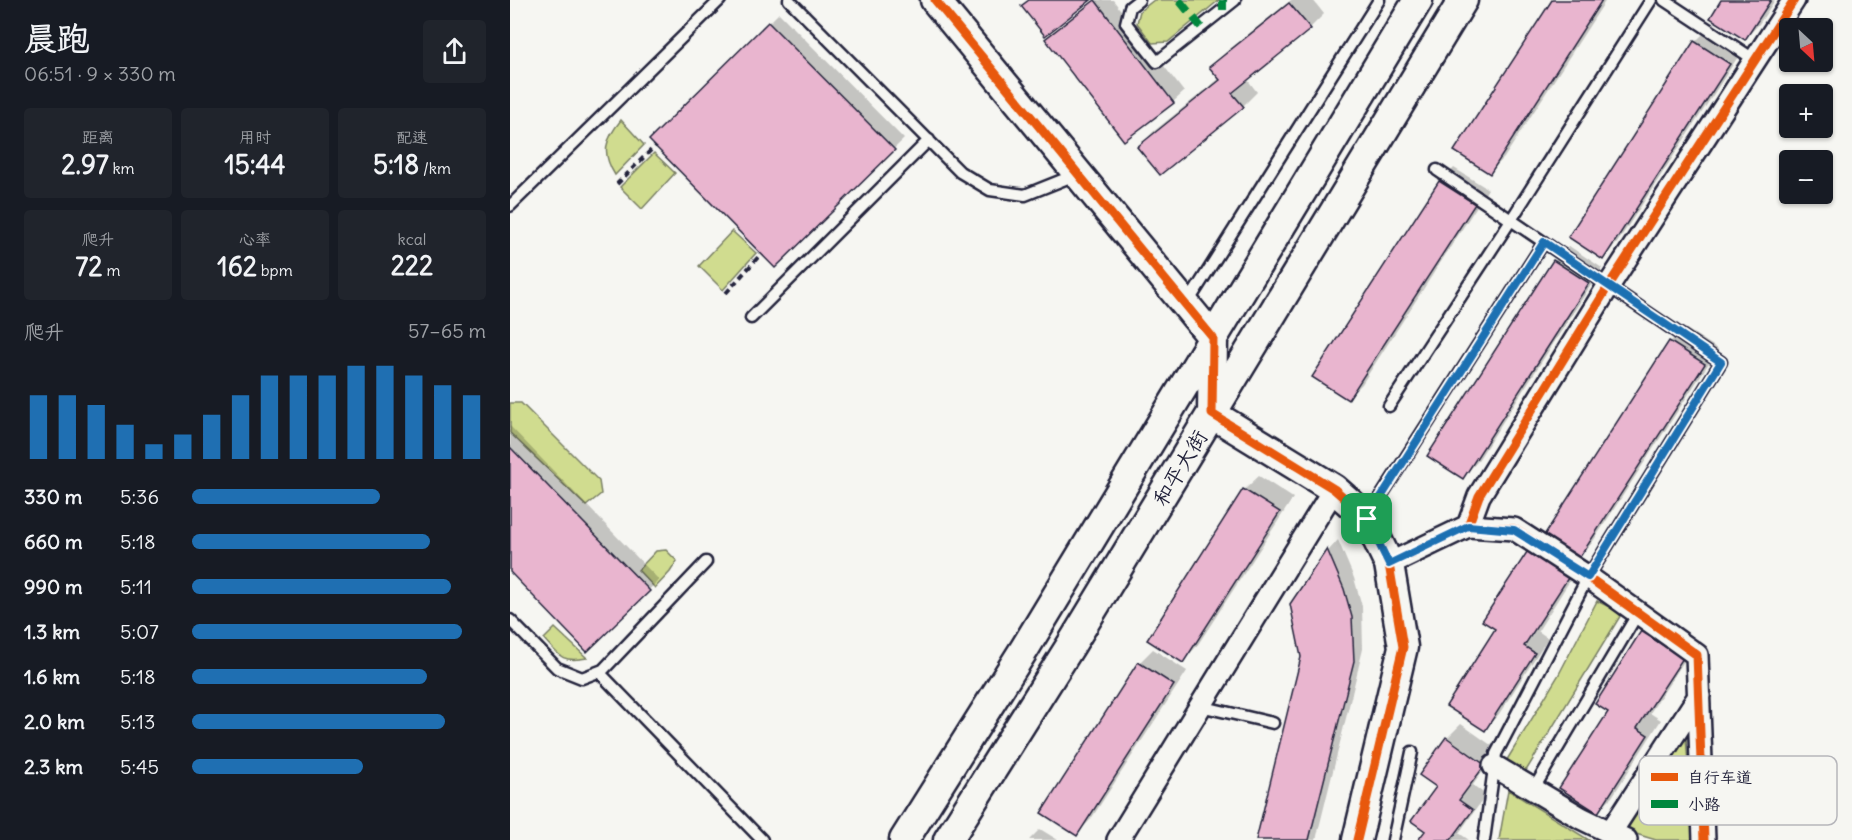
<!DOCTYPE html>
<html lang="zh">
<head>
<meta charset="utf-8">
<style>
	body { margin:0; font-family:Delius,"LXGW WenKai TC",sans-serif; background:#20242c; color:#f1f3f6; height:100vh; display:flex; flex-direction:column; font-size:22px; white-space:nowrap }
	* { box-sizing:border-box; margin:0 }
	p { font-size:20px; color:#9ea1a6 }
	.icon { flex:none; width:33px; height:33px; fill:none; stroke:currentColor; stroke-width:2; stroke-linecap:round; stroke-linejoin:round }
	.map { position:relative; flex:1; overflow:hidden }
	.panel { display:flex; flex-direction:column; background:#171b24; width:510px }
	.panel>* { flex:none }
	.needle { width:39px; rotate:154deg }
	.buttons { position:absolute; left:1269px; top:18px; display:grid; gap:12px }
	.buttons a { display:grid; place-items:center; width:54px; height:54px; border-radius:6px; background:#171b24; box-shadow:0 2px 4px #0004; font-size:30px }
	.pin { position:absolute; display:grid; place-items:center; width:51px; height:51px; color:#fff; margin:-26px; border-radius:12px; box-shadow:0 3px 9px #0006 }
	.round { display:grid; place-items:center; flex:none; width:63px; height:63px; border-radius:6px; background:#20242c }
	.head { display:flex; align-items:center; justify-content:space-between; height:102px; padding:0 24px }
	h1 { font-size:33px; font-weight:700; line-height:45px }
	.metrics { display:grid; grid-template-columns:repeat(3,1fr); gap:9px; height:102px; padding:6px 24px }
	.metrics div { display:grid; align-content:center; border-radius:6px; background:#20242c; text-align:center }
	.metrics b { font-size:26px; font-weight:700 }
	.metrics small { font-size:16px; font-weight:400 }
	.metrics p { font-size:16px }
	.chart { height:168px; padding:12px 24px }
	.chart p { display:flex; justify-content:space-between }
	.chart svg { width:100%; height:108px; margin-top:6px; stroke:#1f6fb2; stroke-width:6 }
	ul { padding:0 24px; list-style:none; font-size:20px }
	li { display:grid; grid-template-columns:96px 72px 1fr; align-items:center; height:45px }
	li i { height:15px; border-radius:8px; background:#1f6fb2 }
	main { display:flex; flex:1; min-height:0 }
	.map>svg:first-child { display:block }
</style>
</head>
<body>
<main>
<section class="panel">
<div class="head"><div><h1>晨跑</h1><p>06:51 · 9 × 330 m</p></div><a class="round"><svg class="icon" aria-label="share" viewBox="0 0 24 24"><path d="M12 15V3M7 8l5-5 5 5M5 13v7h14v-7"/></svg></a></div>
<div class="metrics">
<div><p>距离</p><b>2.97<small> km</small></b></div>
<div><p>用时</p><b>15:44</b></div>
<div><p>配速</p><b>5:18<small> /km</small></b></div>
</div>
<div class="metrics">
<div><p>爬升</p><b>72<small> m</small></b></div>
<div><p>心率</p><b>162<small> bpm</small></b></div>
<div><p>kcal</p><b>222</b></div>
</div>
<div class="chart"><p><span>爬升</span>57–65 m</p>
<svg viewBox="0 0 160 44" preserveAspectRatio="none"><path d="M5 44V18M15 44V18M25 44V22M35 44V30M45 44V38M55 44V34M65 44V26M75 44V18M85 44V10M95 44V10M105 44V10M115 44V6M125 44V6M135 44V10M145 44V14M155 44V18"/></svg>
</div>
<ul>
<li><b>330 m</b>5:36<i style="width:64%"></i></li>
<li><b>660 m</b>5:18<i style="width:81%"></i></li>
<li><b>990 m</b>5:11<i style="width:88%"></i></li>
<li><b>1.3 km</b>5:07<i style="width:92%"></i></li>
<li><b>1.6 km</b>5:18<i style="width:80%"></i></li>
<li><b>2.0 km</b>5:13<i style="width:86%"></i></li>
<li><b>2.3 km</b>5:45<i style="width:58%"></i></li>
</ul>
</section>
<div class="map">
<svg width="1342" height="840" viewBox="0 0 1342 840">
	<rect width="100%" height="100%" fill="#f6f6f2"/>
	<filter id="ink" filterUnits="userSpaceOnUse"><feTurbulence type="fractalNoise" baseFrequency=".0167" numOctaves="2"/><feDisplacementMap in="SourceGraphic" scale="12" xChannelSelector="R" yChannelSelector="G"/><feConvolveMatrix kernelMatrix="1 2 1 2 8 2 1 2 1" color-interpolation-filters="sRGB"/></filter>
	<g filter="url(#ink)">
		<path fill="#d0dc8f" stroke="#797f65" stroke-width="1.5" d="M644,0H709L658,42L642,43L627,23L630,11Z
			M111,120L134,145L105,175C91,152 95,140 111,120Z
			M144,153L165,173L132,209L110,187Z
			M222,231L246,253L213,290L189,266Z
			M0,403H11L89,481L91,494L76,506L0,433Z
			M156,550L167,561L160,572L145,588L128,570L146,551Z
			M1087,601L1112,613L1014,774L995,763L1048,676Z
			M45,628L77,658C52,663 49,656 34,639Z
			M1176,738L1184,840H1146L1116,831Z
			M998,790L1079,840H989Z"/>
		<path fill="#0003" d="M584,0H603L674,92L663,102L614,139L537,39Z
			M781,0H803L814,14L800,28L737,79L747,92L733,106L629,147L643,132L710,78L701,67L716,52Z
			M1043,0H1096L994,158L980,172Z
			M1213,0H1265L1249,24L1235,39Z
			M269,13L394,139L265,265L141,140Z
			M1200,27L1233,49L1107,243L1093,258L1060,236L1185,42Z
			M944,168L978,189L852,384L838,398L930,182Z
			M1059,246L1092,268L967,462L953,477L919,455L1045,261Z
			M1175,328L1208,349L1082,543L1069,557L1073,560L1028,631L1038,638L989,714L975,729L987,629L1160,342Z
			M0,426L149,580L77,650L0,570Z
			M749,476L783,498L687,646L673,661L734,490Z
			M828,540L844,578L852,606L853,649L806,840H748L792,657L782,604L819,550Z
			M1147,618L1186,643L1140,713L1151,720L1102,797L1087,811L1100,711L1132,632Z
			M643,649L677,671L581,819L567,834L629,663Z
			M951,724L988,750L963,785L976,795L949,833L959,840H910L917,830L937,738Z
			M530,829L548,840H519Z"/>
		<path fill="#e9b5cf" stroke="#22223b" stroke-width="1.5" d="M519,0H581L535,36L511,6Z
			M585,0L664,103L614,141L535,39Z
			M1042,0H1092L980,174L944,151Z
			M1211,0H1261L1235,40L1200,18Z
			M779,3L801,29L722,93L734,107L650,175L627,147L710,80L699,67Z
			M258,22L385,150L265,268L139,140Z
			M1184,41L1220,64L1093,260L1058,237Z
			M929,181L965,204L838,400L802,377Z
			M1043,260L1079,283L953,479L917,456Z
			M1159,341L1195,364L1068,560L1033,537Z
			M0,447L140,591L77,652L0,572Z
			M733,489L770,512L673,663L637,640Z
			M817,549L834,589L842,617L844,661L799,840H746L791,657L780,604Z
			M1019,549L1060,575L1014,646L1025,653L975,731L936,706L985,629L972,621Z
			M1131,631L1173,658L1127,728L1138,735L1088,813L1049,788L1098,712L1085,704Z
			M628,662L664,685L567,836L531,813Z
			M936,737L975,765L949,800L963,810L941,840H908L915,831L901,821L926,787L909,775Z"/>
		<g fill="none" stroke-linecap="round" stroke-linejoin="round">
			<defs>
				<path id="lane" d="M279,0L450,172L480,190L515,195L565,175
					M629,0L620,7L616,23L647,62L725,0
					M1154,0L1245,60
					M927,170L1211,362L1078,577L986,754L974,840
					M0,206L210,0
					M677,304L869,0
					M241,318L419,140
					M879,406L1001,220L1141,0
					M857,518L1034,242
					M0,620L47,668L72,678L93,670L196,562
					M89,672L252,840
					M690,706L763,723
					M1023,790L1128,613
					M883,840L902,752"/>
				<path id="street" d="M958,526L969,496L1099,285L1284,0
					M879,564L958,526L1004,529L1078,577L1187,655L1194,840
					M984,766L1071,818L1116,840
					M1100,833L1189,696
					M608,840L824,489"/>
				<path id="secondary" d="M425,0L703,338L702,414L824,489L857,518L879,564L893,647L847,840
					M394,840L515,648L908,0
					M438,840L561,645L953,0"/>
			</defs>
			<use href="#lane" stroke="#22223b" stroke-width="15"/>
			<use href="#street" stroke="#22223b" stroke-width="26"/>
			<use href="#secondary" stroke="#22223b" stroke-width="33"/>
			<path stroke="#22223b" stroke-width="4" stroke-dasharray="6 4.5" stroke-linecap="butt" d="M107,184L145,146
				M216,293L251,254"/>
			<use href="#lane" stroke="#f6f6f2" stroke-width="10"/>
			<use href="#street" stroke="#f6f6f2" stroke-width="21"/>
			<use href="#secondary" stroke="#f6f6f2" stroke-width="28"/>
			<path stroke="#00873e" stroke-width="8" stroke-dasharray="15 8" stroke-linecap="butt" d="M669,0L691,27
				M713,0V10"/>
			<defs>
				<path id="cycleway" d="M425,0L703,338L702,414L824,489L857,518L879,564L893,647L847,840
					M958,526L969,496L1099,285L1284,0
					M879,564L958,526L1004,529L1078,577L1187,655L1194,840"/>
			</defs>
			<use href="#cycleway" stroke="#f6f6f2" stroke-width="13"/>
			<use href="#cycleway" stroke="#e8590c" stroke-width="9"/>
		</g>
	</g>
	<g fill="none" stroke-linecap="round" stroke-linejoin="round" filter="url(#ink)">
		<defs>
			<path id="route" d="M1034,242L1211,362L1078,577L1004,530L958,526L879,564L857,519Z"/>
		</defs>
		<use href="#route" stroke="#fff" stroke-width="12"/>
		<use href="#route" stroke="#1f6fb2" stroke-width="8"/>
	</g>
	<g text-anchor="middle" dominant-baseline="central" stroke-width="6" stroke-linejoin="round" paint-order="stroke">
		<g font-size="21" fill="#22223b" stroke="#f6f6f2">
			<text transform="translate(670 468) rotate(-59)">和平大街</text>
		</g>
	</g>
	<rect x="1129" y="756" width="198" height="69" rx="9" fill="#f6f6f2" stroke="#b6b6bb" stroke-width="1.5"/>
	<rect x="1141" y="773" width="27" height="8" fill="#e8590c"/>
	<rect x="1141" y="800" width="27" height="8" fill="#00873e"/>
	<g font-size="16" fill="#22223b">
		<text x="1178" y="783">自行车道</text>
		<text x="1178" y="810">小路</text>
	</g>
</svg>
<div class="buttons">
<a><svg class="needle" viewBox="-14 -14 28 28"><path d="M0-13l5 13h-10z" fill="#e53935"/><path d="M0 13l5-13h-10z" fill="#9ea1a6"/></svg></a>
<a>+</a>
<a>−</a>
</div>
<div class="pin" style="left:857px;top:519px;background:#1e9e55"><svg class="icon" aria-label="arrive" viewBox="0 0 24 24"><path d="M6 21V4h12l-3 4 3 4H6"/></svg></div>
</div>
</main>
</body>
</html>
